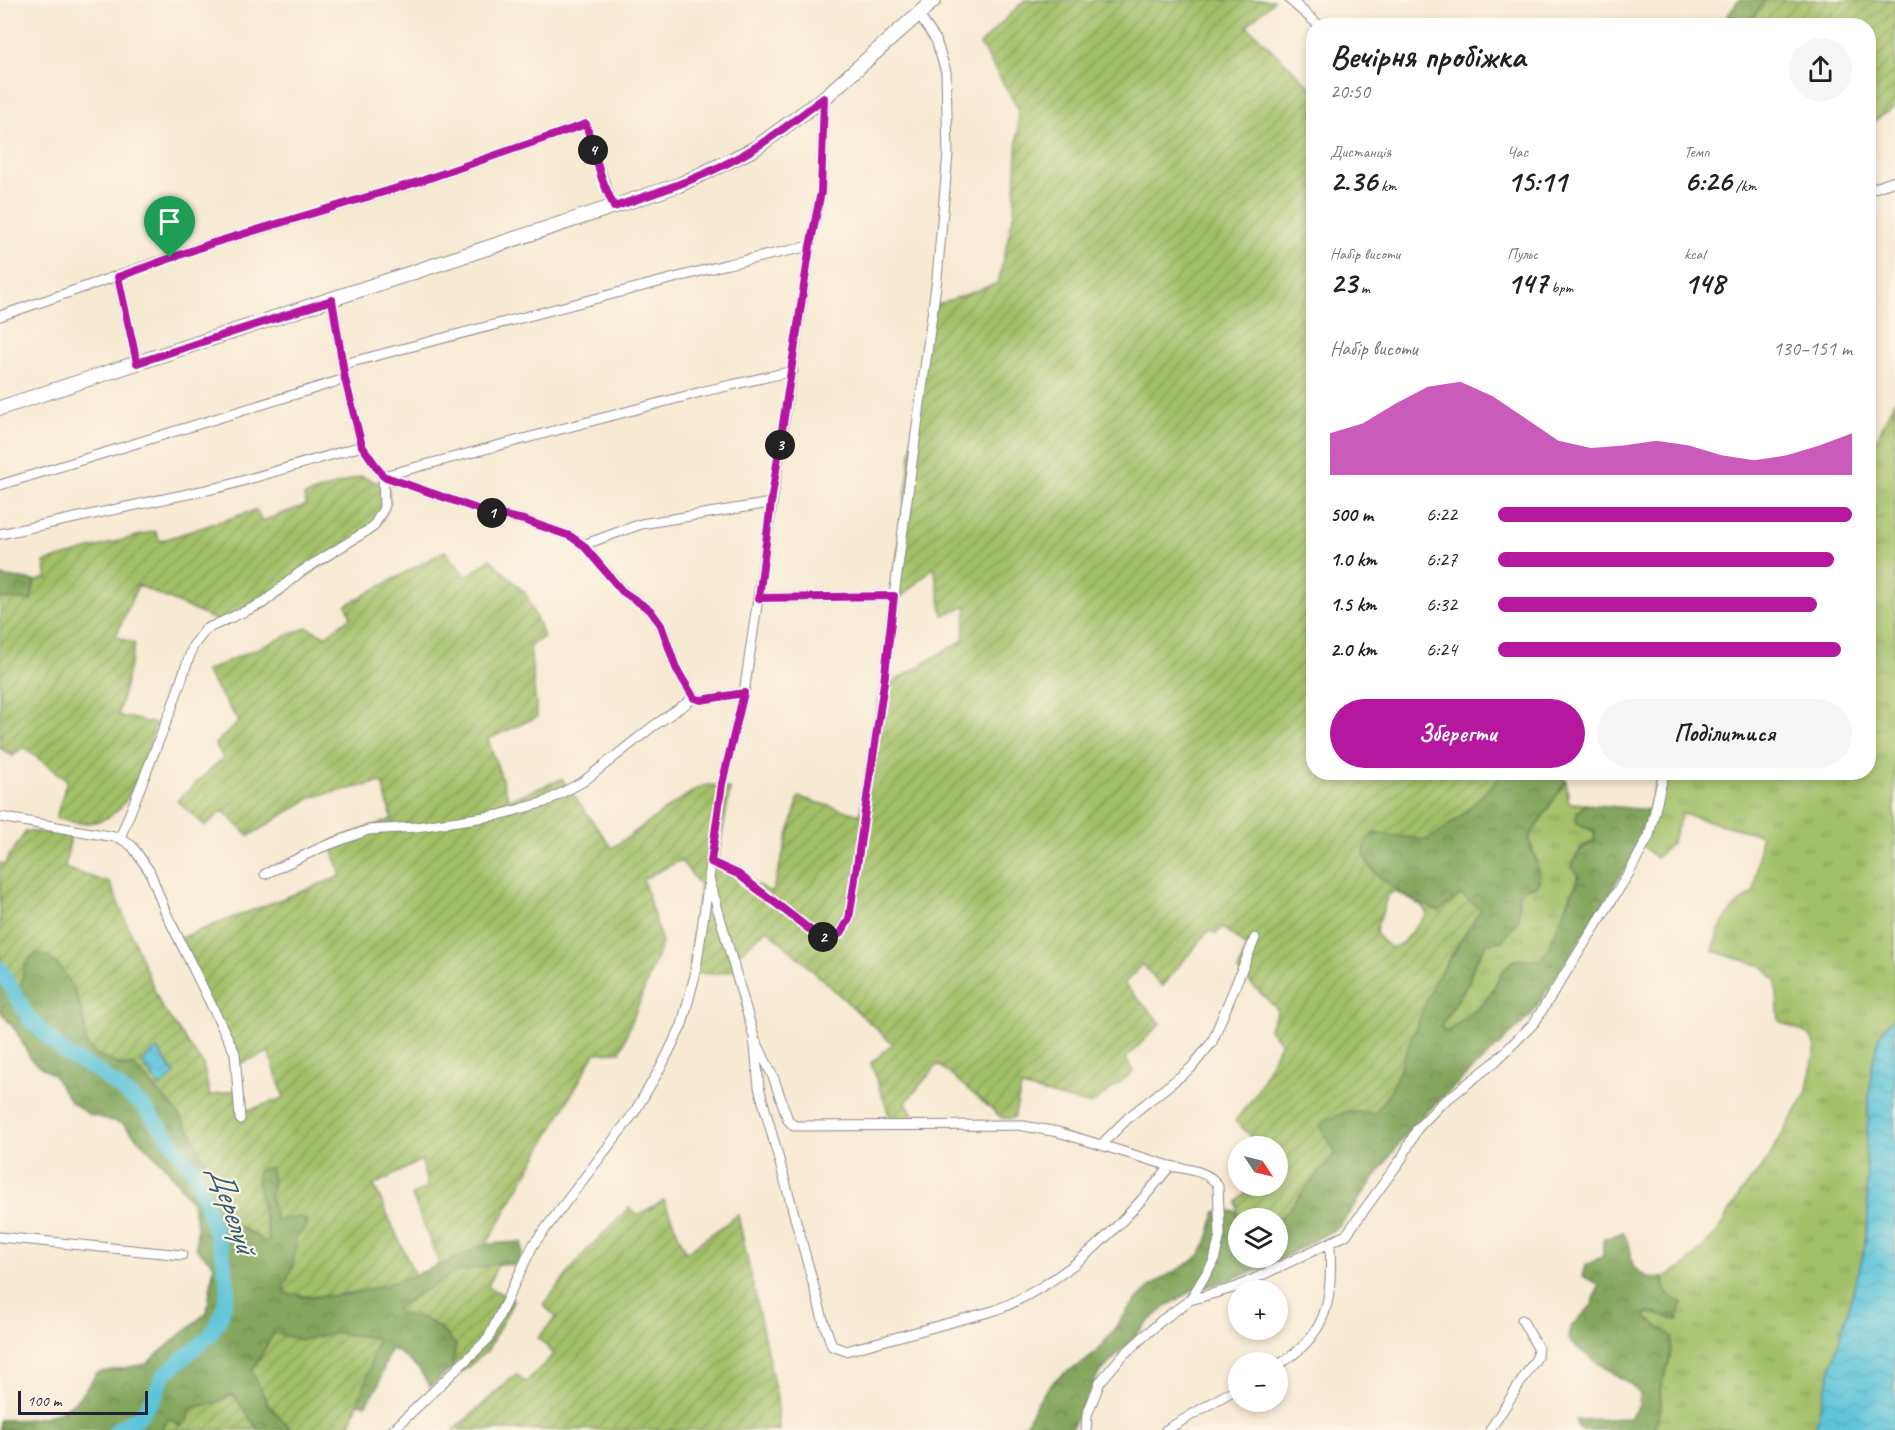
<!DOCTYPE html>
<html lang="uk">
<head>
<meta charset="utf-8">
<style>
	body { margin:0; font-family:Caveat,sans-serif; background:#f6f6f6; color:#202124; height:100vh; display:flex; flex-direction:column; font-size:22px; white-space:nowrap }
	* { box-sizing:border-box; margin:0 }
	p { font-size:20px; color:#757577 }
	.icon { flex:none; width:33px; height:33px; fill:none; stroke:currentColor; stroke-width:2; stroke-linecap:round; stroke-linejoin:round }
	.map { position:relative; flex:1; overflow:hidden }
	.panel { position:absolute; left:1306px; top:18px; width:570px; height:762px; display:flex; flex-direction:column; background:#fff; border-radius:24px; box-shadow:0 3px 9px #0003 }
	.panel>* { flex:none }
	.needle { width:39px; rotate:125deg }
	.buttons { position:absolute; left:1228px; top:1136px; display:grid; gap:12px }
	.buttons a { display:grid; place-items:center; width:60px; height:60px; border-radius:50%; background:#fff; box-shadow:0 3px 9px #0003; font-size:30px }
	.scale { position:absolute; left:18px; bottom:15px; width:130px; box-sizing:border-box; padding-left:6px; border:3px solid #22223b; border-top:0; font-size:16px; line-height:21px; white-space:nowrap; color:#22223b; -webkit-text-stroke:4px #fcf5e5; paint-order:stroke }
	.pin { position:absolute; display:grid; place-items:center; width:51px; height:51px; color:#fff; margin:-62px -26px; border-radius:50% 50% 50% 0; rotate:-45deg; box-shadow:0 0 6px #0007 }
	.pin .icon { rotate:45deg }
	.km { position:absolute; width:30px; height:30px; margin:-15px; border-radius:50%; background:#222; color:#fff; font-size:16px; line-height:30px; text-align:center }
	.round { display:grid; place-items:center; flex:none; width:63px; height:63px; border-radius:32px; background:#f6f6f6 }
	.summary { display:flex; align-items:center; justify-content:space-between; height:102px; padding:0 24px }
	h1 { font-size:33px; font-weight:700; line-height:45px }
	.metrics { display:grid; grid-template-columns:repeat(3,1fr); gap:9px; height:102px; padding:6px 24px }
	.metrics div { display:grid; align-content:center }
	.metrics b { font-size:30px; font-weight:700 }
	.metrics small { font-size:16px; font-weight:400 }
	.metrics p { font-size:16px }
	.chart { height:168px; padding:12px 24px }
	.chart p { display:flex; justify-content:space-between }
	.chart svg { width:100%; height:108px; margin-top:6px; fill:#b5179e; opacity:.7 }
	.button { display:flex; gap:12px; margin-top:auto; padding:12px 24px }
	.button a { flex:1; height:69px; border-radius:36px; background:#b5179e; color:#fff; font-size:24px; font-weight:700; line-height:69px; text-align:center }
	.button a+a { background:#f6f6f6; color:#202124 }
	ul { padding:0 24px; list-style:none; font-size:20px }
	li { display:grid; grid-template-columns:96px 72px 1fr; align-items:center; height:45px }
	li i { height:15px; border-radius:8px; background:#b5179e }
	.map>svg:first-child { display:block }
</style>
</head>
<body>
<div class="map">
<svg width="1895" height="1430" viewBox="0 0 1895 1430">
	<defs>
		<pattern id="grass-tufts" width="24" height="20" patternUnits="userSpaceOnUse" patternTransform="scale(1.5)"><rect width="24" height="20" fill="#a3c068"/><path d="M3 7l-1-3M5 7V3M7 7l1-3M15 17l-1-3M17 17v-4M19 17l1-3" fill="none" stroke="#849c57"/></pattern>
		<pattern id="forest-crowns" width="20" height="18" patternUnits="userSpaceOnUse" patternTransform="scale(1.5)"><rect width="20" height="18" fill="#82a65c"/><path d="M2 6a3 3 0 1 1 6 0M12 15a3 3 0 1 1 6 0" fill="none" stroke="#6a874d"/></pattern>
		<pattern id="garden-furrows" width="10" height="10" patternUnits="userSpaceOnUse" patternTransform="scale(1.5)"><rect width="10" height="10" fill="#a3c068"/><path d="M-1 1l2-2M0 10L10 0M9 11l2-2" fill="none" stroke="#849c57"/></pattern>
		<pattern id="water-waves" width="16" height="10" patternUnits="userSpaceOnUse" patternTransform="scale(1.5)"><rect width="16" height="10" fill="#5dc4da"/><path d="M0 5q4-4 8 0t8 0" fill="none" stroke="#51a8bc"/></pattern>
	</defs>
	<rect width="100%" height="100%" fill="#fcf5e5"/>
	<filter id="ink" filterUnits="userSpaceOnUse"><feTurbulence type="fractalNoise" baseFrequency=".0167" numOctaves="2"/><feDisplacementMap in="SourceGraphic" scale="12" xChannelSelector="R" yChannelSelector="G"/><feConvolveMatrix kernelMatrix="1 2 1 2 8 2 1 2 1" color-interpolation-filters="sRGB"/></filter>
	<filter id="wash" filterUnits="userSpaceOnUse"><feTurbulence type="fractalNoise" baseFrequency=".008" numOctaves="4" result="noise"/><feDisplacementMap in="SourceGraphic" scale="24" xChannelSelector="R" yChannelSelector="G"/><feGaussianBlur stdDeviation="1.35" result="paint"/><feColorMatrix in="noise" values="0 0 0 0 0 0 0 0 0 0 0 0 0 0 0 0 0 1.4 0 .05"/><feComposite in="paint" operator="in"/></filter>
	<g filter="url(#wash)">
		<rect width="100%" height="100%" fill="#f7ead3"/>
		<path fill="url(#grass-tufts)" stroke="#627152" stroke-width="1.5" d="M1895,399V1015L1879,1036L1871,1070L1866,1148L1868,1220L1864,1252L1814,1430H1659L1655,1425L1661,1408L1660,1388L1669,1363L1645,1318L1648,1312L1678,1319L1664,1291L1663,1278L1686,1265L1716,1234L1740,1194L1768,1159L1806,1094L1816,1046L1810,1035L1779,1021L1776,980L1762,966L1713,951C1718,923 1731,907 1754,892L1761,835L1682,814L1671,844L1656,858L1641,844L1659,773L1869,772V456Z
			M1566,781L1569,803L1586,804L1577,812L1576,823L1595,832L1594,841L1581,847L1572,868L1579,877L1549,947L1540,960C1533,960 1523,958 1516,960C1502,965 1495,989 1485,1001C1474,1015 1459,1020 1447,1033L1440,1027L1468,984L1474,964L1487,943L1520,904L1518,895L1524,887H1534L1536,858L1530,843V835Z"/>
		<path fill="url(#forest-crowns)" stroke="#52644c" stroke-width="1.5" d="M1738,0H1765L1748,25L1721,26Z
			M0,576L35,581L31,602L0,598Z
			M1504,773H1563L1566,781L1530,836C1529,851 1540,865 1539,882L1534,887L1524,888L1518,895L1519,918L1502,941L1487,943L1474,964L1468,984L1440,1027L1447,1033C1459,1020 1474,1015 1486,1000C1495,989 1502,965 1516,960C1523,958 1533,960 1540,960L1549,947L1579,877L1572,868C1574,854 1582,847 1594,841L1595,831L1576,823L1577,812L1586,804L1650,810L1641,844L1532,1014L1412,1126L1339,1227L1264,1268L1186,1294L1167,1306L1145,1325L1098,1375L1071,1430H1025C1029,1412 1047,1384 1063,1374C1076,1366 1086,1363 1097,1351C1115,1331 1129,1303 1150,1287C1191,1256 1204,1271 1215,1212L1236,1211L1239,1257H1278V1218L1287,1211L1335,1153L1321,1127L1323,1121L1348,1111L1375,1113L1391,1090L1434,982L1458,947L1460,895L1440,911C1411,903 1378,882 1363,855L1367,839C1383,827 1409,837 1428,840L1461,816Z
			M37,953C73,959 83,1013 87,1044L122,1067L134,1066L175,1109L192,1134L220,1193L223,1211L244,1230L259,1237L263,1243L269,1238L256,1176L260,1169L270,1168L273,1180L270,1196L276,1219L306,1217V1228L296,1237C296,1254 294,1271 284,1285L302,1297L347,1295L415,1275L487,1244L522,1242V1253L516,1265L498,1264L425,1291L408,1300L400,1314C426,1315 440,1326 456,1345L452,1368L430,1387L419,1369L397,1351L390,1349L378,1387L366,1404L358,1403L376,1338L335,1333L302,1340L274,1333L252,1371L268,1404L292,1430H258L233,1394L216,1403L192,1408L186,1422L180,1426L164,1424L162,1430H0V1420C46,1420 72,1417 96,1373L146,1364L207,1312L214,1265L196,1248L197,1226L192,1203L167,1168L123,1124L88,1114L70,1101L54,1076L32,1061L16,1031L0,1011V976L10,989L28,959Z
			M1623,1232L1630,1247L1633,1267L1647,1277L1663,1278C1664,1294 1668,1296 1682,1302L1678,1320L1648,1312L1645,1317L1673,1337L1669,1363L1660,1388L1661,1408L1655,1425L1659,1430H1582L1578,1428L1576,1420L1629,1418L1639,1406L1640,1394C1630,1381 1625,1382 1614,1374C1597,1363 1582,1353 1568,1339L1570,1328L1592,1305L1599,1285L1582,1276L1585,1266L1603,1256V1240Z"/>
		<path fill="url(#garden-furrows)" stroke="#627152" stroke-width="1.5" fill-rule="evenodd" d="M1025,0H1274L1247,26L1314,90V772L1504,773L1461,816L1428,840L1375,833C1335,862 1416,904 1440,911L1460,895L1481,909L1434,982L1391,1090L1375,1113L1348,1111L1323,1121L1321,1127L1335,1153L1287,1211L1278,1218H1239V1227L1237,1201L1254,1185H1278V1146H1249L1251,1136L1235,1121L1255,1095L1281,1042L1269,1029L1278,1010L1238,971L1247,948L1223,927L1216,934L1209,930L1162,986L1142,964L1124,984L1161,1023L1126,1058L1133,1072L1091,1105L1021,1087L1014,1118H1002L938,1064L906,1102L915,1120L890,1118L871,1063L893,1044L767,929L736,956L740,969L715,974L689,973L700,886L681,860L643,879L662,943L620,1052L595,1053L487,1244L440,1266L412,1195L427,1187L422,1160L374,1185L415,1275C371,1290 331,1302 285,1293L284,1285C294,1270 296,1254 296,1237L306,1228V1218L276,1219L270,1196L273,1180L270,1168L260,1169L256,1176L269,1239L263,1243L259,1237L229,1221L223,1211L220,1193L192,1134L175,1109L134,1066C121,1067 96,1057 88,1046C84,1038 86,1026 84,1018C77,993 64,958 37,953C24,961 23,970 21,985L10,989L0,976V863L4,864L26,831L71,835L65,868L110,883L161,1006L203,1064L210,1096L243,1088L245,1111L284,1098L269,1052L232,1067L230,1051L175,940L341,876L330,842L392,819L382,782L312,797L249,836L223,811L205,826L177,801L223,758L215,744L239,722L205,671L307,627L325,636L351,617L346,605L445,551L466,577L490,559L526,594L544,637L530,646L537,717L488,739L509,800L562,779L612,848C628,838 696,785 707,785C714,784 723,788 730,789L717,863L772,893L799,797L860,815L880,690L963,640L967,606L943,615L934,567L891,606L930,307L998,283L1014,212L1019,110L980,44ZM1394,891L1422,906L1427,914L1400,945L1391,948C1366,931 1379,928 1384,907C1386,899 1386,896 1394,891Z
			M1765,0H1895V107L1869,125V26L1748,25Z
			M361,476L388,487L390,503L381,522L263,607L224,624L138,585L116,636L135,644L118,715L156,724C137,777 128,842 56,818L67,780L23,747L13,756L0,748V598L31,601L35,581L47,578L44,562L155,531L160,541L256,510L262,521L306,505L304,496Z
			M664,1200L686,1252L738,1215L777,1398L779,1430H454L516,1374L526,1382L554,1354L538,1338L556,1317L543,1305L586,1251L629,1208L638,1215Z
			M498,1264L488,1287L514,1300L487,1351L458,1375L452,1368L456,1345C440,1326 426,1315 400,1314L397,1307L456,1272Z
			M274,1333L302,1340L335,1333L377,1338L367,1378L348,1430H292L268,1404L252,1371Z
			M233,1394L258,1430H162L167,1419L173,1420L180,1426L186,1422L192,1408L216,1403Z"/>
		<path fill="url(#water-waves)" stroke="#40738a" stroke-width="1.5" d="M1895,1015V1430H1814L1864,1252L1868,1220L1866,1148L1871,1070L1879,1036Z
			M157,1049L175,1074L160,1087L142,1062Z"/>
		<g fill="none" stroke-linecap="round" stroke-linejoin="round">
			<path stroke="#5dc4da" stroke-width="15" d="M0,968L30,1020L67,1055L99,1072L143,1106L172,1142L195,1173L223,1255L228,1289L222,1314L210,1336L163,1375L155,1396L140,1416L116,1430"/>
		</g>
	</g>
	<g filter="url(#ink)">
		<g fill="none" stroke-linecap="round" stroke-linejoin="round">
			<defs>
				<path id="street" d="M1290,0L1320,26
					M824,98L821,192L810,246L744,693L722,784L709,878L754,1037L759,1087L824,1323L832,1346L846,1351L996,1310C1068,1281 1122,1226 1170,1166C1186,1169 1210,1171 1218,1186L1220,1235L1214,1261L1190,1300
					M1869,190L1895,181
					M118,277L137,363
					M332,300L345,379L362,446L383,476L486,512L524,520L570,536L583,545L623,591L650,610L661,625L676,668L694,698L701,700L744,693
					M0,316L213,243L425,180L586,124L595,158L614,207
					M344,364L728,264L810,246
					M0,485L345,379
					M0,534L225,486L362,446
					M583,545L641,524L771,503
					M759,598L894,596L937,278L948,154L946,72L936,40L918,14
					M0,817L120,838L132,846L150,872L165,911L235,1053L240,1119
					M120,838L171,710L193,646L206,629L263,603L299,573L373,527L384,508L383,476L705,391L793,371
					M711,862L738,874L818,936L832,938L841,933L849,919L884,683L894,596
					M265,874L320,848L368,830L416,827L499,815L545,802L584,781L652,727L694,698
					M757,1043L774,1079L788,1120L794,1126L1018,1125L1058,1132L1170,1166
					M1101,1145L1130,1116L1191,1068L1212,1042L1255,938
					M0,1237L182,1255
					M1278,1365C1330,1334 1332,1298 1330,1243
					M393,1430L488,1339L533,1245L634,1113L661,1067L682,1025L695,975L709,880
					M1086,1430L1087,1415L1100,1382L1122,1356L1161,1321L1190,1300L1237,1287L1346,1235L1402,1158L1417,1129L1440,1105L1495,1062L1534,1023L1629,873L1649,836L1664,772
					M1166,1430L1239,1387
					M1490,1430L1537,1357L1538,1348L1522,1320"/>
				<path id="secondary" d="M0,408L679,185L754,149L824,98L934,0"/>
			</defs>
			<use href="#street" stroke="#8c8687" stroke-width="11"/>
			<use href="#secondary" stroke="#8c8687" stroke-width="16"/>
			<use href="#street" stroke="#fff" stroke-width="9"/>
			<use href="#secondary" stroke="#fff" stroke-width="14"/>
		</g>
	</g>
	<g fill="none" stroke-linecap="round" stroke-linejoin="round" filter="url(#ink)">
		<defs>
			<path id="route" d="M824,98L821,192L810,246L771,503L759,598L894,596L884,683L849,919L841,933L832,938L818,936L738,874L711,862L722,784L744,693L701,700L694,698L676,668L661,625L650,610L622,591L583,545L570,536L524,520L486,512L383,476L362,446L345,379L332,300L137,363L118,277L213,243L424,180L586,124L602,179L614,207C661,191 711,175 753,149C778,134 801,115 824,98Z"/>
		</defs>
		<use href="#route" stroke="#fff" stroke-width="12"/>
		<use href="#route" stroke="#b5179e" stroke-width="8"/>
	</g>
	<g text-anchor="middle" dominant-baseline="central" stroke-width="4.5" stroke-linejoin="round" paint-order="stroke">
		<g font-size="32" font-style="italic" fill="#375b73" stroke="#fcf5e5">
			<text transform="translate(233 1209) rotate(71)">Дерелуй</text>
		</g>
	</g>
</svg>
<div class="buttons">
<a><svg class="needle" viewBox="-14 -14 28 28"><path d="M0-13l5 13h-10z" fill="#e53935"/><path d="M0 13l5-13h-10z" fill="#757577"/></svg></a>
<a><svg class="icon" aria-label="layers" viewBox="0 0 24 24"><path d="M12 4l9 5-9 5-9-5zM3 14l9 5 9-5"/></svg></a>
<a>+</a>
<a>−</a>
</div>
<div class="scale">100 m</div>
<div class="pin" style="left:170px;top:258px;background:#1e9e55"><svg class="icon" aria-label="arrive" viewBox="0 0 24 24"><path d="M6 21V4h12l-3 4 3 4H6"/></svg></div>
<b class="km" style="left:492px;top:513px">1</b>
<b class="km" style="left:823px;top:937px">2</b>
<b class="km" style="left:780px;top:445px">3</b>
<b class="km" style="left:593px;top:150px">4</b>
<section class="panel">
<div class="summary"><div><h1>Вечірня пробіжка</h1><p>20:50</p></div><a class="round"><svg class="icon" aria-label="share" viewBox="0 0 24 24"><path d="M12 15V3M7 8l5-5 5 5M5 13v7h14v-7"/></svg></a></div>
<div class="metrics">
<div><p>Дистанція</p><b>2.36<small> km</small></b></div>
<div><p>Час</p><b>15:11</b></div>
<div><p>Темп</p><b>6:26<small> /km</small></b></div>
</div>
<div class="metrics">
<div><p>Набір висоти</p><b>23<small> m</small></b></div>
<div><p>Пульс</p><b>147<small> bpm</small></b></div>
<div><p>kcal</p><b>148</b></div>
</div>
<div class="chart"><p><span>Набір висоти</span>130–151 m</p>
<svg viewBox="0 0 160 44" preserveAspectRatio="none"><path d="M0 44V27L10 23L20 15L30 8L40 6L50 12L60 21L70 30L80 33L90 32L100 30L110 32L120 36L130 38L140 36L150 32L160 27V44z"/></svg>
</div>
<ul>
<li><b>500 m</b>6:22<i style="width:100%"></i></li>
<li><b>1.0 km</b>6:27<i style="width:95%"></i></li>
<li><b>1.5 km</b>6:32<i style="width:90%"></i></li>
<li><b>2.0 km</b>6:24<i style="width:97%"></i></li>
</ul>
<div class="button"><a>Зберегти</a><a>Поділитися</a></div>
</section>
</div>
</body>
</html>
